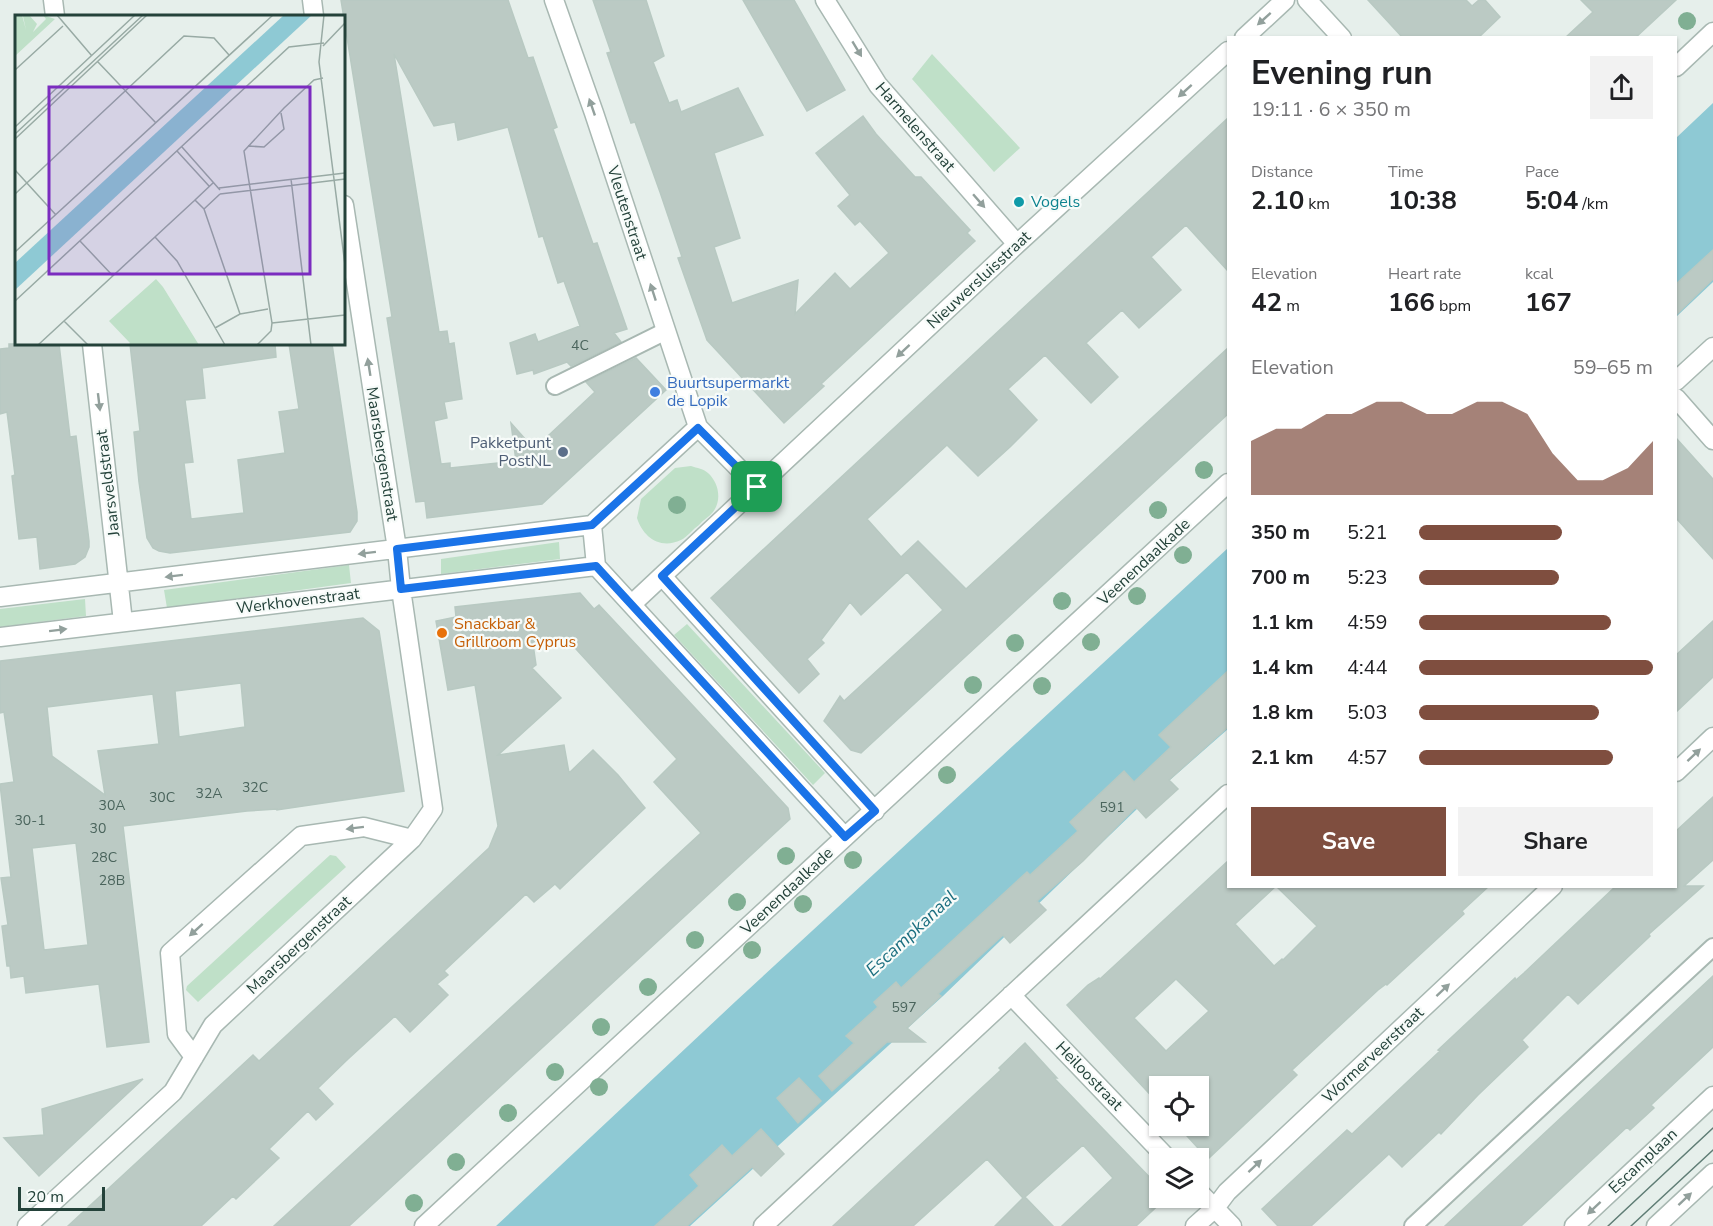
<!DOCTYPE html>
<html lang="en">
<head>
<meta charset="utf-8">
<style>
	body { margin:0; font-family:"Nunito Sans",sans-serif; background:#f2f2f2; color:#202124; height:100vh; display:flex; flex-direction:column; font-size:22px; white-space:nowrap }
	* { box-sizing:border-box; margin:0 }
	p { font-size:20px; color:#757577 }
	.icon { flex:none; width:33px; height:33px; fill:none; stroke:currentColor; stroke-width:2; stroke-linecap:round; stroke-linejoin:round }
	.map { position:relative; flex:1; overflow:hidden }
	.sheet { position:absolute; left:1227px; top:36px; width:450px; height:852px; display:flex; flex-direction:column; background:#fff; border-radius:0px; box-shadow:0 2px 4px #0004 }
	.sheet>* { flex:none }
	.tools { position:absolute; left:1149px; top:1076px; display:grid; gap:12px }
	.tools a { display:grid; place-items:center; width:60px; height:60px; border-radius:0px; background:#fff; box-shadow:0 2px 4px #0004; font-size:30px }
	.scale { position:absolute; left:18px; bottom:15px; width:87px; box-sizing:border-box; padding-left:6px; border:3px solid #24423a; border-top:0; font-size:16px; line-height:21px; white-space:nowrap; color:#24423a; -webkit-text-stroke:4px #f7fbf9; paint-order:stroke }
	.pin { position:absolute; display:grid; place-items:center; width:51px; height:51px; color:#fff; margin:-26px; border-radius:12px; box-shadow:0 3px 9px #0006 }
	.round { display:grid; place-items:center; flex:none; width:63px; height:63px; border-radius:0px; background:#f2f2f2 }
	.overview { display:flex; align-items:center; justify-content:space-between; height:102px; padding:0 24px }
	h1 { font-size:33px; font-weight:700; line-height:45px }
	.figures { display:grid; grid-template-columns:repeat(3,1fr); gap:9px; height:102px; padding:6px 24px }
	.figures div { display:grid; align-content:center }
	.figures b { font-size:26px; font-weight:700 }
	.figures small { font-size:16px; font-weight:400 }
	.figures p { font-size:16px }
	.chart { height:168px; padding:12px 24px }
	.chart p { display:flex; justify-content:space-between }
	.chart svg { width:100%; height:108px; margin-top:6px; fill:#7f4e3f; opacity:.7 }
	.cta { display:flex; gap:12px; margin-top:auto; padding:12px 24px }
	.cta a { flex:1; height:69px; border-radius:0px; background:#7f4e3f; color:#fff; font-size:24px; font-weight:700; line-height:69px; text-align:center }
	.cta a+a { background:#f2f2f2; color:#202124 }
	ul { padding:0 24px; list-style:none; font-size:20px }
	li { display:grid; grid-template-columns:96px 72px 1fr; align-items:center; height:45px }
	li i { height:15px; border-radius:8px; background:#7f4e3f }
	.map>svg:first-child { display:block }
</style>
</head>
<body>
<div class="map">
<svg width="1713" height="1226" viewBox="0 0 1713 1226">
	<rect width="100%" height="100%" fill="#e6efeb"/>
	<path fill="#bfe0c8" d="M932,54L1020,148L994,172L912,79Z
		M691,466C697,468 704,469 708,473C719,483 722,500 713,512C709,517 703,520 699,525C693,529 687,537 681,540C660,550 643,537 637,518L641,499L675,468Z
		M559,542L560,559L441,574V559Z
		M349,565L351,583L167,608L164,590Z
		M85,599L86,616L0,627V609Z
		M687,624L825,773L813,785L674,635Z
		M330,855L336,856L346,867L198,1002L186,990L187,986Z"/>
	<path fill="#8ec9d4" d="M1713,103V282L1676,317V138Z
		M1228,548V729L1138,808L943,996L690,1226H496L736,1001Z"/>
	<path fill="#bbcac4" stroke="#b8c9c2" stroke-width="1.5" fill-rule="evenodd" d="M341,0H508L528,58L533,57L557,127L553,129L593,244L597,243L627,329L614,333L621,342L571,366L567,362L534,374L533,370L517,374L510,343L535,334L538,342L580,326L564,281L558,283L543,236L539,237L508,127L458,140L455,122L434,126L394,54L439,332L447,331L449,344L454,343L462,399L444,402L447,418L434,421L441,464L450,463V468L516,461L511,423L534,449L595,392L586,382L636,358L666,390L542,504L427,518L425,501L416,502L387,318L392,317Z
		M593,0H646L664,56L653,62L669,103L677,100L681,112L738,88L763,135L714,153L740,238L714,247L732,303L798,280L795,314L835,273L850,289L889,253L860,221L855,225L838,206L850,195L816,153L863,116L876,134L905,166L915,177H921L970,230L967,233L975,241L964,251L821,384L824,386L784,423L707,340L678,258L682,257L660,192L635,122L631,123L607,53L611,52Z
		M743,0H794L845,90L807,111Z
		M1368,0H1466L1472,6L1479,0H1485L1500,17L1478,38H1403Z
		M1581,0H1676L1635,38H1565L1593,12Z
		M1228,118V271L1186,225L1151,257L1181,290L1139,328L1122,310L1086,343L1118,377L1091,403L1045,355L1008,389L1037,420L1010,447L978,476L947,445L867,519L901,557L918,541L966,589L1228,348V414L861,753L851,750L824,721L840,696L844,701L943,610L907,572L861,615L850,602L821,640L824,643L807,659L819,674L799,693L711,598Z
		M1713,250V279L1676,315V284Z
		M9,344H59L70,437L76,436L89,541V547L85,557L75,564L40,569L37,537L19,539L12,476L15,475L7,412L0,414V349L9,348Z
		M130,344H275L276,357L202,368L205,398L185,400L193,462L184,463L191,519L244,513L238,460L285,453L279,412L299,409L289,344H332L357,512V521L350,532L170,553L159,551L153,548L147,538L139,482L134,432L140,431Z
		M1676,438L1713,479V559L1676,518Z
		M580,593L594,609L599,605L642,651L788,808L790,819L349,1226H274L701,833L654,782L677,759L565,637L562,640L533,644L536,665L532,668L561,698L498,755L564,745L569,773L593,750L618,775L645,808L560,889L555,884L534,902L526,894L444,971L448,975L437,984L448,995L410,1032L395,1016L348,1059L318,1088L333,1104L316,1120L308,1111L269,1149L279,1158L236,1199L233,1196L201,1226H68L253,1055L259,1061L489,848L498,826L475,685L448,690L436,621L456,617L455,607Z
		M363,618L379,631L404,791L277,810V809L247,811L123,826L149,1042L107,1047L99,984L26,993L24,976L11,978L10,966H7L2,926L8,925L1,878L11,877L0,784L14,782L4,712L0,713V661ZM241,683L245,727L179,737L175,691ZM153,694L159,744L98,751L105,795L52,756L47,707ZM76,843L88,945L44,950L32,848Z
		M1713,621V677L1676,712V655Z
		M1228,671V727L1169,780L1178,789L1146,818L1136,807L1083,861L1037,901L1046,910L1010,943L1003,935L938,994L941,996L907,1028L925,1042H887L832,1091L819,1076L854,1043L846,1036L878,1007L874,1002L896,982L901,988L1027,872L1030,875L1078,831L1070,822L1124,771L1134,782L1171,747L1159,735Z
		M1713,797V860L1684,886H1703L1649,934L1650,936L1578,1004L1568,994L1522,1040L1528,1047L1478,1095L1441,1134L1439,1132L1402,1167L1389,1154L1311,1226H1278L1262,1209L1347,1130L1352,1134L1440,1051L1438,1050L1515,978L1516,980L1524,973L1616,886H1676V831Z
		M1228,861V886H1276L1235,924L1274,966L1282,959L1283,960L1317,926L1276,886H1489L1462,911L1464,914L1387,985L1386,984L1378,990L1292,1070L1297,1075L1208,1159L1177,1125H1198V1086H1160V1105L1067,1005L1088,985L1099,978L1100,979ZM1176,979L1209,1011L1166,1051L1134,1018Z
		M1713,976V1047L1651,1105L1654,1108L1630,1130L1627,1127L1521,1226H1445Z
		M1025,1043L1057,1078H1054L1160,1188V1197H1167L1136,1226H1062L1113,1178L1083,1145L1025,1197L1053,1226H995L1023,1198L987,1159L913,1226H833L1001,1070L999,1068Z
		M799,1078L821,1101L798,1123L777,1098Z
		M143,1079L39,1176L4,1138L44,1135L42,1109Z
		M761,1129L784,1154L761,1176L752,1167L687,1226H655L699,1186L690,1175L722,1145L732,1156Z"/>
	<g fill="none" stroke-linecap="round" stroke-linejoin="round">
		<defs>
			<path id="service" d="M555,386L666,331
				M1413,1226L1713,947"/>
			<path id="minor" d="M53,0L55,16
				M312,0L314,16
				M554,0L594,113L698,427
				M825,0L878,85L1017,244
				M1307,0L1342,38
				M1244,38L1285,0
				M1676,67L1713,32
				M92,344L123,622
				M1676,381L1713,347
				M1676,398L1713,440
				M757,487L1017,244L1228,51
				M592,525L596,566L845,837
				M592,525L698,427L757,487L632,604
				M662,576L875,811
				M0,597L592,525
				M0,637L596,566
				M1676,772L1713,737
				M1011,995L1167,1158
				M194,1057L177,1034L170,953L301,836L364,827L412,839
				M1198,1191L1232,1226
				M27,1226L173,1092L213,1025L412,839L433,809L401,589L397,549L344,205
				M424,1226L1228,483
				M763,1226L1228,794
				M1195,1226L1215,1208L1227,1192L1553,886"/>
			<path id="tertiary" d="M1574,1226L1713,1096
				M1656,1226L1713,1173"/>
		</defs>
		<use href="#service" stroke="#a8b8b2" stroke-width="20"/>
		<use href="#minor" stroke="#a8b8b2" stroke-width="21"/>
		<use href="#tertiary" stroke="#a8b8b2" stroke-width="21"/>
		<use href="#service" stroke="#fff" stroke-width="16"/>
		<use href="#minor" stroke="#fff" stroke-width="18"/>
		<use href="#tertiary" stroke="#fff" stroke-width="18"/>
		<path stroke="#5f7d75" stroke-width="1.5" d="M1608,1226L1713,1128
			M1631,1226L1713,1150"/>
	</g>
	<g fill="#80af93">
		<circle cx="1687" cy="21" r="9"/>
		<circle cx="1204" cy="470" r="9"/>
		<circle cx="677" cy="505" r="9"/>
		<circle cx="1158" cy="510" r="9"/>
		<circle cx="1183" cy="555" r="9"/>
		<circle cx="1137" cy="596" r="9"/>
		<circle cx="1062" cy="601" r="9"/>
		<circle cx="1091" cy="642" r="9"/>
		<circle cx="1015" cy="643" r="9"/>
		<circle cx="973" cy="685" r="9"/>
		<circle cx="1042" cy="686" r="9"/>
		<circle cx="947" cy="775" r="9"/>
		<circle cx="786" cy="856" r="9"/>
		<circle cx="853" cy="860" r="9"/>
		<circle cx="737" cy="902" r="9"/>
		<circle cx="803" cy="904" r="9"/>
		<circle cx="695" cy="940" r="9"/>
		<circle cx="752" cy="950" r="9"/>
		<circle cx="648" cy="987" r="9"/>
		<circle cx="601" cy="1027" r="9"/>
		<circle cx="555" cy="1072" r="9"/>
		<circle cx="599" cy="1087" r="9"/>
		<circle cx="508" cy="1113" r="9"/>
		<circle cx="456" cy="1162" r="9"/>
		<circle cx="414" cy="1203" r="9"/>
	</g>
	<defs><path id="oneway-solid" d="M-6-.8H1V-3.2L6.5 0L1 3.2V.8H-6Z" transform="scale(1.5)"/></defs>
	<g fill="#92a09c">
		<use href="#oneway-solid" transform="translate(1264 19) rotate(138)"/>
		<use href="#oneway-solid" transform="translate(857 49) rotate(59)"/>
		<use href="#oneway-solid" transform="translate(1185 91) rotate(138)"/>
		<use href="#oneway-solid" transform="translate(592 107) rotate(-109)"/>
		<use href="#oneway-solid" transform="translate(979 201) rotate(49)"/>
		<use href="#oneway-solid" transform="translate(653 292) rotate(-108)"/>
		<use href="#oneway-solid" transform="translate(903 351) rotate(137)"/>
		<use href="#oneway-solid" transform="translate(369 367) rotate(-99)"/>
		<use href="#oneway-solid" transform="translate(99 402) rotate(83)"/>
		<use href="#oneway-solid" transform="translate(367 553) rotate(173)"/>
		<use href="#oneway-solid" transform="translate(174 576) rotate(173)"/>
		<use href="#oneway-solid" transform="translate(58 630) rotate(-7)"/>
		<use href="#oneway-solid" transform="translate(1694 755) rotate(-43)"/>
		<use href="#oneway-solid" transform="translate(355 828) rotate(173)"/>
		<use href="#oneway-solid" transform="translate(196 930) rotate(138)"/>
		<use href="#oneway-solid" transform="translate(1443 990) rotate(-43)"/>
		<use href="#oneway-solid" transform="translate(1255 1166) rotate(-43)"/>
		<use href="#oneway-solid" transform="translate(1685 1199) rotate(-43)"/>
		<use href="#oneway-solid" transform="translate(1594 1208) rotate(137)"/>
	</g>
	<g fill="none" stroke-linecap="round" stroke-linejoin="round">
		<defs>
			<path id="route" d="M698,428L757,487L662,576L875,811L845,837L596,566L401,589L397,549L592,525Z"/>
		</defs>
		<use href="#route" stroke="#fff" stroke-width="12"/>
		<use href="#route" stroke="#1a73e8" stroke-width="8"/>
	</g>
	<circle fill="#0f9aa8" stroke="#f7fbf9" stroke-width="2" cx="1019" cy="202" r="6"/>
	<circle fill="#3f7fe0" stroke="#f7fbf9" stroke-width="2" cx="655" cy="392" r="6"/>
	<circle fill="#5c6f8a" stroke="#f7fbf9" stroke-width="2" cx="563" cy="452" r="6"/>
	<circle fill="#e8710a" stroke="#f7fbf9" stroke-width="2" cx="442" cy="633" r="6"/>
	<g text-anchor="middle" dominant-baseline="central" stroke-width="4.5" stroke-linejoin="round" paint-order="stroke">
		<g font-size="14" fill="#4a645c">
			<text x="580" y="345">4C</text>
			<text x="255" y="787">32C</text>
			<text x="209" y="793">32A</text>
			<text x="162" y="797">30C</text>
			<text x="112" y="805">30A</text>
			<text x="1112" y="807">591</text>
			<text x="30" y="820">30-1</text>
			<text x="98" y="828">30</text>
			<text x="104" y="857">28C</text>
			<text x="112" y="880">28B</text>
			<text x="904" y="1007">597</text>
		</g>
		<g font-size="16" fill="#24423a" stroke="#f7fbf9">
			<text transform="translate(915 127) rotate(49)">Harmelenstraat</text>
			<text transform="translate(627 213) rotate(72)">Vleutenstraat</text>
			<text transform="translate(979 280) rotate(-43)">Nieuwersluisstraat</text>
			<text transform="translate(382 454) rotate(81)">Maarsbergenstraat</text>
			<text transform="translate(108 483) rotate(-97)">Jaarsveldstraat</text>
			<text transform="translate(1144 562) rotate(-43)">Veenendaalkade</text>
			<text transform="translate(298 601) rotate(-7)">Werkhovenstraat</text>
			<text transform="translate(787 891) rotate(-43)">Veenendaalkade</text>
			<text transform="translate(299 945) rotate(-43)">Maarsbergenstraat</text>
			<text transform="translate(1373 1055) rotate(-43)">Wormerveerstraat</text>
			<text transform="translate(1089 1076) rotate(46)">Heiloostraat</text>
			<text transform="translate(1643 1161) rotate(-43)">Escamplaan</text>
		</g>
		<g font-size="16" fill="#0d838f" stroke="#f7fbf9" text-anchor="start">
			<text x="1031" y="202">Vogels</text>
		</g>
		<g font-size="16" fill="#366cbe" stroke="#f7fbf9" text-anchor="start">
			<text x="667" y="383">Buurtsupermarkt<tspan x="667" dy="18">de Lopik</tspan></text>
		</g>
		<g font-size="16" fill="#4e5e75" stroke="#f7fbf9" text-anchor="end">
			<text x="551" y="443">Pakketpunt<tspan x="551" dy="18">PostNL</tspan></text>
		</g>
		<g font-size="16" fill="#c56008" stroke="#f7fbf9" text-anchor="start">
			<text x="454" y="624">Snackbar &amp;<tspan x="454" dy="18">Grillroom Cyprus</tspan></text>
		</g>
		<g font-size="18" font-style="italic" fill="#1c6f80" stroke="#f7fbf9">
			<text transform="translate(911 933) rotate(-43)">Escampkanaal</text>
		</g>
	</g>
	<g transform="translate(15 15)">
		<rect width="330" height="330" fill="#e6efeb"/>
		<path d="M0,0H7L11,15L8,1L14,0L22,9L18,17L31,4L28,0L40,4L0,41ZM141,264L148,272L184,330H113L115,328L94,306Z" fill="#bfe0c8"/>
		<path d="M269,0H297L0,275V248Z" fill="#8ec9d4"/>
		<path fill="none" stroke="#98aaa4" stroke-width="1.5" d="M42,0L77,41M309,0L304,47L330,250M308,31L330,8M83,47L141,108M0,55L48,11M0,112L120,0M0,119L128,0M0,124L132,0M233,131L249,132L269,114L266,98M167,132L205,175M162,136L194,171M0,155L41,200M276,164L296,330M199,167L180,185L189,194L205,179M204,173L330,158M0,179L169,21L199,23L214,40M205,179L330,164M189,194L225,299M140,222L162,246L210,330M65,226L98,261M0,237L258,0M0,286L274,32L309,28M49,306L73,330M257,308L330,300M200,313L225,299L253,294M23,330L180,185M242,330L256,316L257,308L229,136L269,93L299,65L308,63"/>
		<path fill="#7b2cbf" fill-opacity="0.15" stroke="#7b2cbf" stroke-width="3" d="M34,72H295V259H34Z"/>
		<rect width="330" height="330" fill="none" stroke="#24423a" stroke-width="3"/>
	</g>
</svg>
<div class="tools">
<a><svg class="icon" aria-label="locate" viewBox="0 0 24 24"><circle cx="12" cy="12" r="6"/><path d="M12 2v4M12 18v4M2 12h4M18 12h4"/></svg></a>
<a><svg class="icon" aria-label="layers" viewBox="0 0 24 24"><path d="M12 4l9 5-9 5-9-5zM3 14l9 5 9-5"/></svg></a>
</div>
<div class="scale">20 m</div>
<div class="pin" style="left:757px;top:487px;background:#1e9e55"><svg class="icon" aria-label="arrive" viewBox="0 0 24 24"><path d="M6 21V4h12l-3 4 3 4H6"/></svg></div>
<section class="sheet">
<div class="overview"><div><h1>Evening run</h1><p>19:11 · 6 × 350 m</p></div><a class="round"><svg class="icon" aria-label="share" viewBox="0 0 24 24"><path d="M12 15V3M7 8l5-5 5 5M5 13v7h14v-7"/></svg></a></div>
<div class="figures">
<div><p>Distance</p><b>2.10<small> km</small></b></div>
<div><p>Time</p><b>10:38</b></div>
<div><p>Pace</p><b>5:04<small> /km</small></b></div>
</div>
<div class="figures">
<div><p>Elevation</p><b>42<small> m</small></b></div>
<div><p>Heart rate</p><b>166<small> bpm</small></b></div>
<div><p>kcal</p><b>167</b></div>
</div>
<div class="chart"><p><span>Elevation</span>59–65 m</p>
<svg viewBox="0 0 160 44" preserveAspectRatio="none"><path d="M0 44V22L10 17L20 17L30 11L40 11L50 6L60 6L70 11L80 11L90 6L100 6L110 11L120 27L130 38L140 38L150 33L160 22V44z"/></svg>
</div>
<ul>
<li><b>350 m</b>5:21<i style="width:61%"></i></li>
<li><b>700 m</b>5:23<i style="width:60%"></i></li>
<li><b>1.1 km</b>4:59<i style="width:82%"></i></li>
<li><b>1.4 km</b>4:44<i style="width:100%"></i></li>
<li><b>1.8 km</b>5:03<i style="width:77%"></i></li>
<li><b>2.1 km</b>4:57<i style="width:83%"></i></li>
</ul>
<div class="cta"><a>Save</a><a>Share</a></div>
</section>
</div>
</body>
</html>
